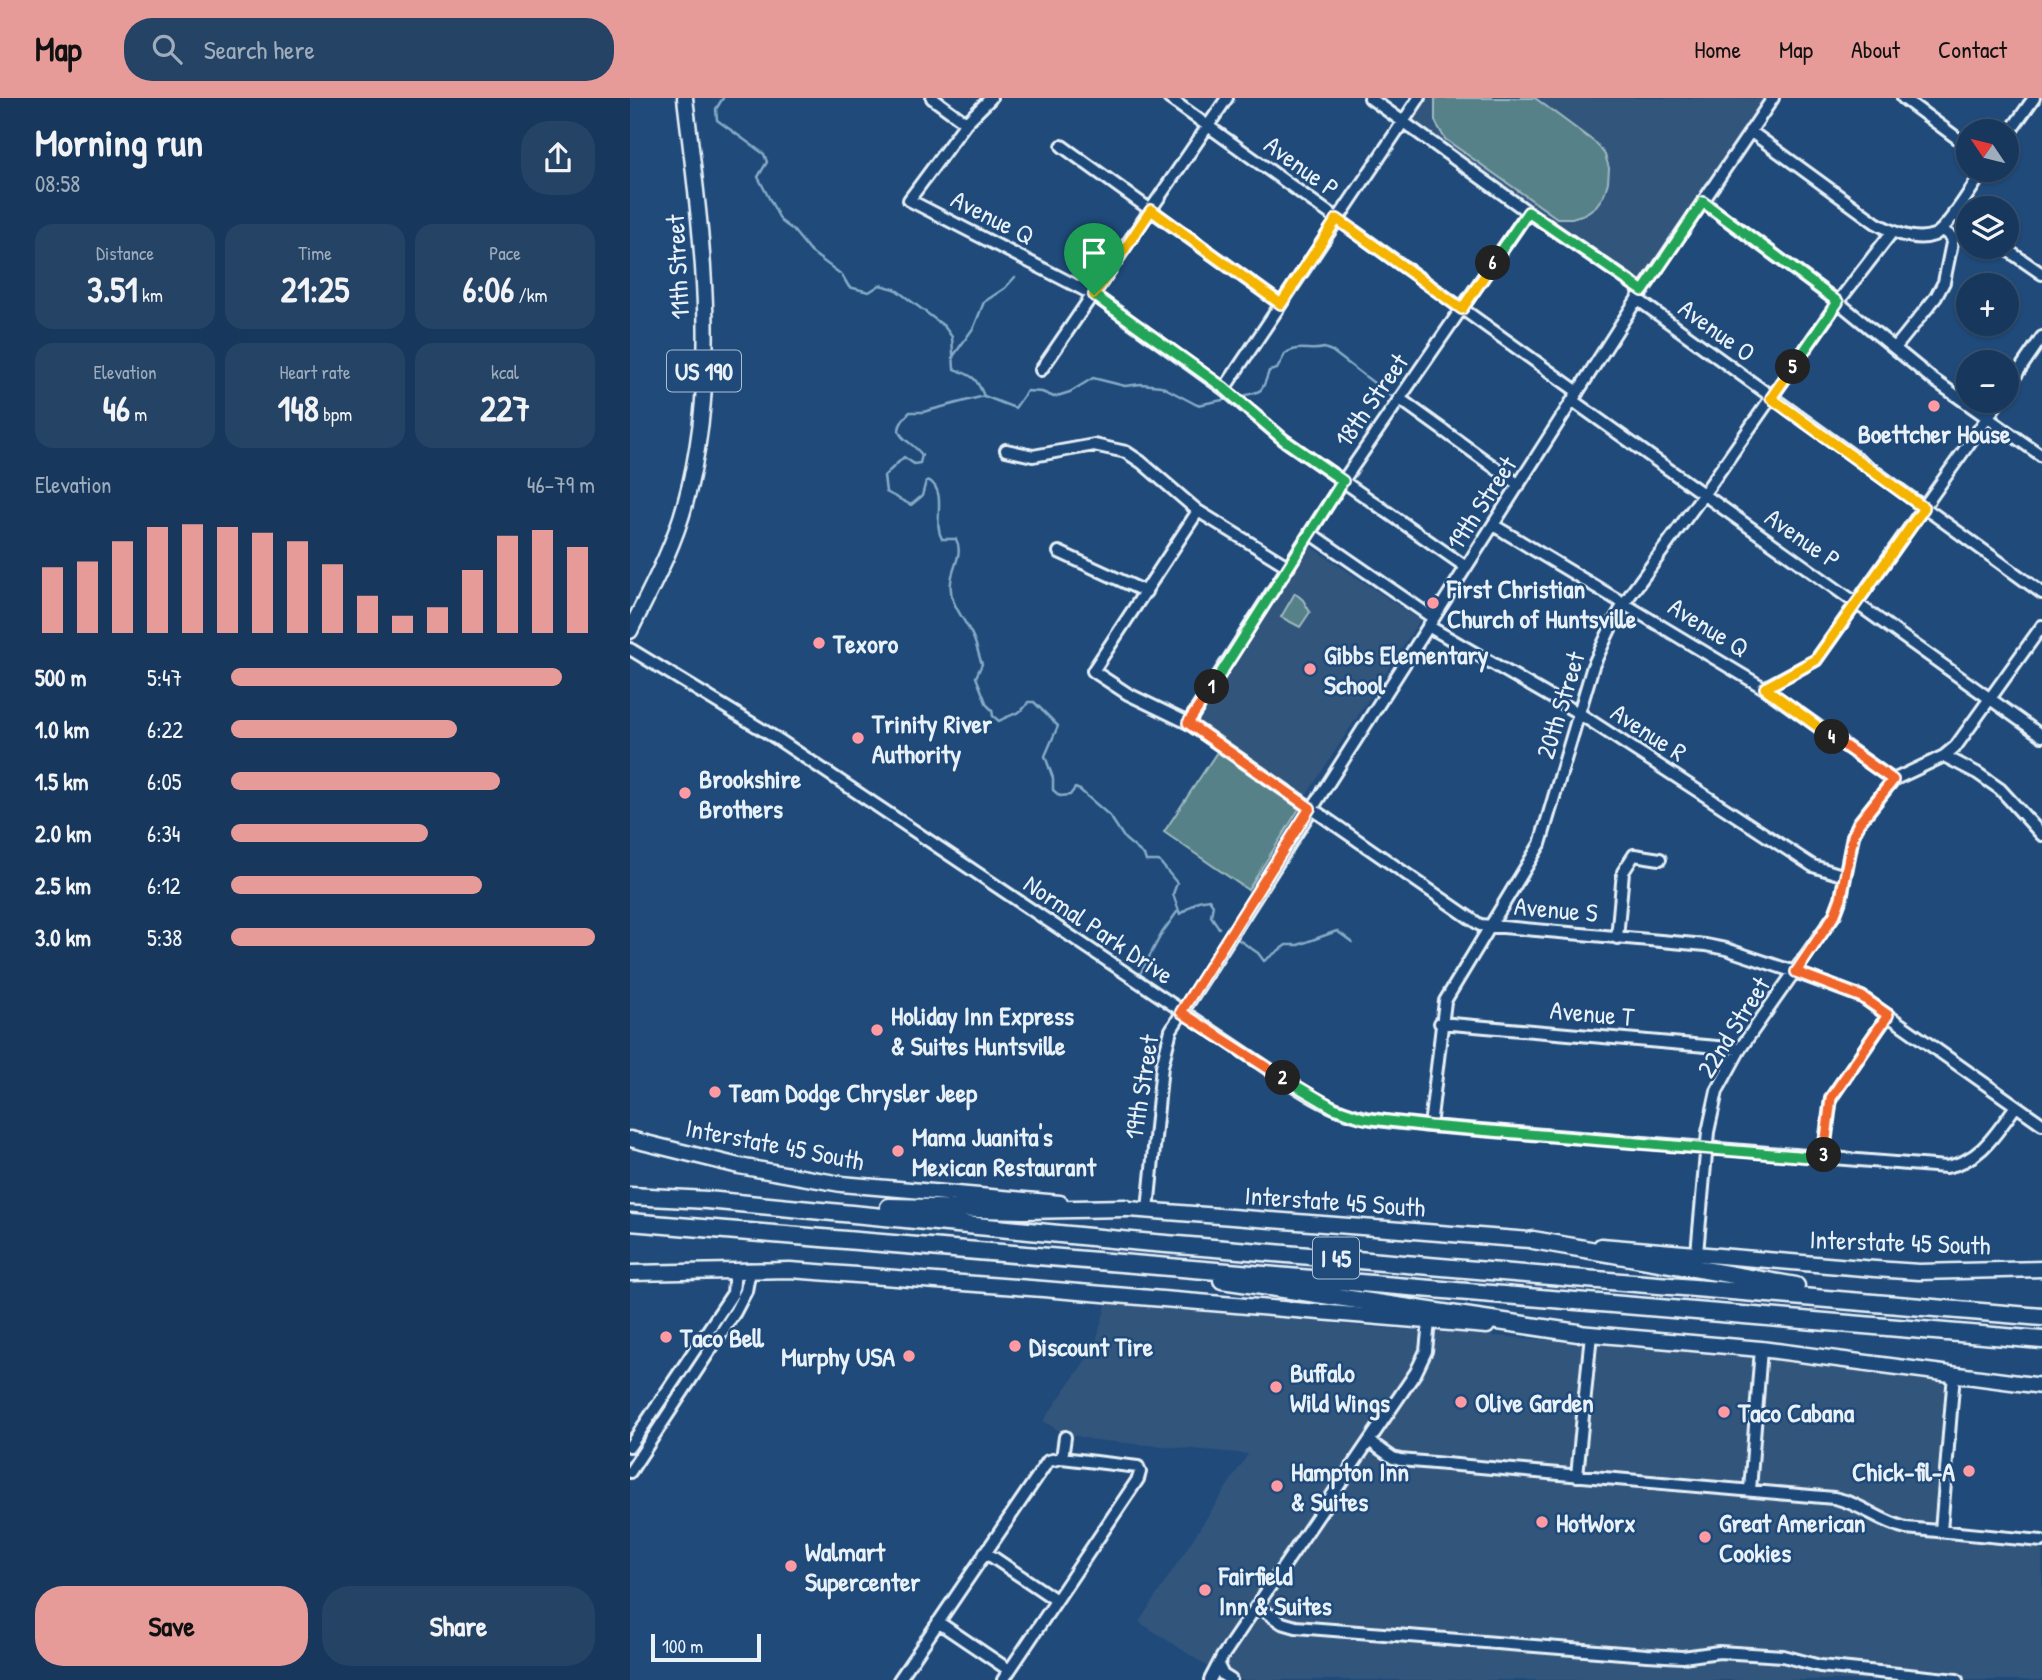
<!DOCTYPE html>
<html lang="en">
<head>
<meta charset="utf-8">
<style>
	body { margin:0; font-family:"Patrick Hand",sans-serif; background:#244365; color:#f1f3f6; height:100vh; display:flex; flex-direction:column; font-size:26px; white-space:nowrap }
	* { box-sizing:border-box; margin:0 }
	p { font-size:23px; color:#9eacbb }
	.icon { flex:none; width:38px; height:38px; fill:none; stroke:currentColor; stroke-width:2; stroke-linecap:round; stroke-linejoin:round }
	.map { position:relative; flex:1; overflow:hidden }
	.sheet { display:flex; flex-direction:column; background:#17385c; width:630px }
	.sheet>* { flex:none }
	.needle { width:46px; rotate:305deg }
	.fabs { position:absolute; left:1326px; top:21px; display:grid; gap:14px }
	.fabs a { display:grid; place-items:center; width:63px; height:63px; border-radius:50%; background:#17385c; box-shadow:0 2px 5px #0004,0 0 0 2px #365272; font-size:35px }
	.scale { position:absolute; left:21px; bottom:18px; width:110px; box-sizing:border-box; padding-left:7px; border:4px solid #e8f1f8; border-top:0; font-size:19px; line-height:24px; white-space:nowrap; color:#e8f1f8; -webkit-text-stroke:5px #1f4a7a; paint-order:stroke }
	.pin { position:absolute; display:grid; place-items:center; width:60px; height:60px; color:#fff; margin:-72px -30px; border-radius:50% 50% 50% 0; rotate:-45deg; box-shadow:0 0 7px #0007 }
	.pin .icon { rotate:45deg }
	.km { position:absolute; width:35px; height:35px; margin:-18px; border-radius:50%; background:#222; color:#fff; font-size:19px; line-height:35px; text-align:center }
	.round { display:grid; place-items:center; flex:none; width:74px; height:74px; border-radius:28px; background:#244365 }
	.head { display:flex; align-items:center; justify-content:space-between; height:119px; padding:0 35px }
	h1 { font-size:38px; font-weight:700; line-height:52px }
	.figures { display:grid; grid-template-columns:repeat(3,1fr); gap:10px; height:119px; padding:7px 35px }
	.figures div { display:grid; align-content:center; border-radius:18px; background:#244365; text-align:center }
	.figures b { font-size:35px; font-weight:700 }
	.figures small { font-size:19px; font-weight:400 }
	.figures p { font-size:19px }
	.chart { height:196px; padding:14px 35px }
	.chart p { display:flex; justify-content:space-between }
	.chart svg { width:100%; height:126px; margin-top:7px; stroke:#e69b98; stroke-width:6 }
	.action { display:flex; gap:14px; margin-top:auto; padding:14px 35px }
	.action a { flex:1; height:80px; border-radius:28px; background:#e69b98; color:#111; font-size:28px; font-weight:700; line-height:80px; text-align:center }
	.action a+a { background:#244365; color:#f1f3f6 }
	ul { padding:0 35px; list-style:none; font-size:23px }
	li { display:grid; grid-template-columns:112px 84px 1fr; align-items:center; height:52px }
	li i { height:18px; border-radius:9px; background:#e69b98 }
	header { display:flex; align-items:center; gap:42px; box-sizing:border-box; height:98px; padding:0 35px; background:#e69b98; color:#111 }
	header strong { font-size:33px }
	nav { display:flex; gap:38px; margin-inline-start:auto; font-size:24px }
	.search { width:490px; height:63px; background:#244365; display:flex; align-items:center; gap:18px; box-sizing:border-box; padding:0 24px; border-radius:28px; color:#9eacbb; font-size:26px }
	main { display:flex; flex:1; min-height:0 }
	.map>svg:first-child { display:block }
</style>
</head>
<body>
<header>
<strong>Map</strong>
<div class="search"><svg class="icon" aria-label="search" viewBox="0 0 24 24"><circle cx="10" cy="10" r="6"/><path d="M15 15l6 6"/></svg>Search here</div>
<nav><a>Home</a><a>Map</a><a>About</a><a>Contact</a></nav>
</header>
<main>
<section class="sheet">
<div class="head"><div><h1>Morning run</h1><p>08:58</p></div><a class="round"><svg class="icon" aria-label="share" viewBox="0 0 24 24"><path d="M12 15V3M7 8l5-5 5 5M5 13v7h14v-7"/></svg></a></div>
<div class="figures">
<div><p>Distance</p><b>3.51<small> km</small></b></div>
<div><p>Time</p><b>21:25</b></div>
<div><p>Pace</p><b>6:06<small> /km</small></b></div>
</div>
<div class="figures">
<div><p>Elevation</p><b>46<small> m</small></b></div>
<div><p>Heart rate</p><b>148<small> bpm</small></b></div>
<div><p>kcal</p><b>227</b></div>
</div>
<div class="chart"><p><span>Elevation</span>46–79 m</p>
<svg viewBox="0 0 160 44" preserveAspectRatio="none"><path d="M5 44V21M15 44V19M25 44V12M35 44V7M45 44V6M55 44V7M65 44V9M75 44V12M85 44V20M95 44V31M105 44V38M115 44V35M125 44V22M135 44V10M145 44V8M155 44V14"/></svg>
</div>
<ul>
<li><b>500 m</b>5:47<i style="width:91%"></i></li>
<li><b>1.0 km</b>6:22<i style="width:62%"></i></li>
<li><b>1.5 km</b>6:05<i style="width:74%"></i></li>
<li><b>2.0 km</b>6:34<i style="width:54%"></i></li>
<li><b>2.5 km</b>6:12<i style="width:69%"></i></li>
<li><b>3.0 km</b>5:38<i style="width:100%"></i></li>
</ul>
<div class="action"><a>Save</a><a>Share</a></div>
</section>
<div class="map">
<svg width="1412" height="1582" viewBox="0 0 1412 1582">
	<rect width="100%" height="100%" fill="#1f4a7a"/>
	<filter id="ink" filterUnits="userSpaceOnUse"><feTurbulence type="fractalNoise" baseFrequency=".0143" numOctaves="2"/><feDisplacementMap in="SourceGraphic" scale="14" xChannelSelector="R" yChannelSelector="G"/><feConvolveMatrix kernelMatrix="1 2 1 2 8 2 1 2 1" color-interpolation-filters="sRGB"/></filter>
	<g filter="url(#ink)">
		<path fill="#32547c" d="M796,0H1136L1012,183L1005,182L784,23L783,20Z
			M680,448L790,522L678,695L673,697L571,628L570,621Z
			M477,1204L739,1229L1331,1271L1315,1426L1412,1436V1582H585L580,1570L509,1524L618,1356L463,1342L431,1334L413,1323L464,1250Z"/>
		<path fill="#568188" stroke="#9fb9c0" stroke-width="2" d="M805,0H905L967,46L975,57L979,70L978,84L974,97L966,108L955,116L942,120H927L815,41L805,23Z
			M665,495L673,502L680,514L670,529L651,519Z
			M587,654L669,711L618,792L534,734Z"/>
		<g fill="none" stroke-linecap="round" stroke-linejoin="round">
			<path stroke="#87abc6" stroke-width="2.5" d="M93,0L86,11L87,22L134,56L137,64L128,79L151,123L163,132L181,154L212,177L219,189L239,194L250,187L265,191L314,228L322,239L324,271C343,278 346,279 354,298L293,314H280C255,339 279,339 292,357L290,365L284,366L274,359L254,378L256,394L281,407L292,398L296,383H300C318,397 302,424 312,441H326C334,456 322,469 321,484C318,503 333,519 341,535C346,543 348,556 352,566L346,579L357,607L362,612L363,618L369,623C380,616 393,616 398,604H404L428,628L415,658L423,680V692L430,698L440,697L445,690L450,692L480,718L495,741L514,757L516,763H529L547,785L543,796L550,816L568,803L579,801L583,807L581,818L589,830
				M322,260L344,229L354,204L375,190L385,179
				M354,298L385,310L397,293L412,294L424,299L440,294L463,280L495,288L511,286L531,288L567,307L598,301
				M612,298C634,293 632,294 639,273L647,271L655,256C668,246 680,254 694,250L702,253L761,298
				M606,840L628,855L634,863L656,847H668L707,833L722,844
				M511,874L532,835L547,814"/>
			<defs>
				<path id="minor" d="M302,0L336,25
					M361,0L336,25L279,102L464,197L594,291L654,342L836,469
					M539,0L948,294
					M740,0L898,114L1013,193
					M1273,0L1339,49
					M1120,33L1246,125C1262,134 1286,144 1304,137C1316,133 1345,85 1354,72
					M1377,38L1404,0
					M432,48L651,206
					M1073,104L1208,204L1301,280L1412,358
					M1324,115L1339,125
					M1373,149L1412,176
					M1007,201L1412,495
					M1265,250L1306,199L1314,184L1323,140L1312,132
					M411,272L597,0
					M1377,290L1412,239
					M594,291L789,0
					M770,301L889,387
					M943,303L1412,638
					M376,352L403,358L464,347L496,354L511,364L568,413L659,469
					M568,413L463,573L498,596L558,625L850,827L1076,847L1096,851L1165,874L1232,899L1412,1026
					M863,427L1134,590L1263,682
					M680,435L803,520
					M429,454L516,494
					M798,528L950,616L1183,768L1215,778
					M0,551L149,642L640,972C664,987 688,1005 715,1014C742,1024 772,1024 800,1028L1316,1069C1351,1063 1366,1035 1386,1008
					M1134,590L1186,562L1369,303
					M558,625L713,383L898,114
					M1314,658L1347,675L1370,691L1412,737
					M987,840L993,774L1004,757L1030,761
					M810,925L1110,951
					M800,1028L815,903L910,746L963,568L982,527L995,504L1073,397L1208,204L1262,134
					M1193,1060L1201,1000L1258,917
					M518,1112L532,968L541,932L1007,201L1143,0
					M1067,1155L1078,1034L1087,993L1110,951L1205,816L1211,800L1223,738L1229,725L1263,682L1314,658L1326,648L1412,528
					M739,1343L763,1360L770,1362L1204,1400C1230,1405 1250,1424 1276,1430L1412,1443
					M0,1348L103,1195L105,1172
					M432,1360L435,1339
					M0,1374L105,1214L116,1193L120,1171
					M947,1378L961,1236
					M1120,1392L1131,1251
					M1311,1433L1324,1276
					M355,1454L426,1502
					M627,1508L652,1525L666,1529L1017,1557L1053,1559L1089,1554L1153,1558L1190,1568L1327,1582
					M308,1524L379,1572
					M589,1569L593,1577L601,1582
					M269,1582L418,1363L432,1360L508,1369L510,1374L508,1381L373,1582
					M580,1582L592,1559L786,1274L796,1253L799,1224"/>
				<path id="major" d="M0,533C20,492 43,451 55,406C92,274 71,134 55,0
					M0,1041L109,1068L211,1086L430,1105
					M486,1110L912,1143
					M971,1148L1245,1171L1289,1174L1412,1171
					M0,1175L160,1172L413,1191L857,1228
					M937,1234L1131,1251L1412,1288"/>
				<path id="highway" d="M0,1098L77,1102L512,1144L1412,1219
					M259,1109L394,1112L495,1110
					M0,1124L1412,1242
					M903,1142L1166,1188
					M592,1182L948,1235"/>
			</defs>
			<use href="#minor" stroke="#e8f1f8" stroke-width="16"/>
			<use href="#major" stroke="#e8f1f8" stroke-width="19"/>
			<use href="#highway" stroke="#e8f1f8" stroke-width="21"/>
			<use href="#minor" stroke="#1f4a7a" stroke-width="10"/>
			<use href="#major" stroke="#1f4a7a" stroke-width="14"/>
			<use href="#highway" stroke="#1f4a7a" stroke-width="16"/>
		</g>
	</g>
	<g fill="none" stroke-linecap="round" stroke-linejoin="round" filter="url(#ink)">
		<defs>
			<path id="split-1" d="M464,197L594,290L654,342L713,383L582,589"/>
			<path id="split-2" d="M582,589L558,625L680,710L551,914L653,980"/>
			<path id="split-3" d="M653,980L704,1010L733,1020L800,1028L1193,1060L1194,1057"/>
			<path id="split-4" d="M1194,1057L1201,1000L1258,917L1232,899L1166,874L1205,816L1211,800L1223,738L1229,725L1263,682L1202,639"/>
			<path id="split-5" d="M1163,269L1141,300L1294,410L1186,562L1135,590L1202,639"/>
			<path id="split-6" d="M863,165L898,114L1013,193L1073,104L1208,204L1163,269"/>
			<path id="split-7" d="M464,197L521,112L651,206L707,121L832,211L863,165"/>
		</defs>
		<use href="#split-1" stroke="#fff" stroke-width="14"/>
		<use href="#split-2" stroke="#fff" stroke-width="14"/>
		<use href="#split-3" stroke="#fff" stroke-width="14"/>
		<use href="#split-4" stroke="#fff" stroke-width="14"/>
		<use href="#split-5" stroke="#fff" stroke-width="14"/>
		<use href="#split-6" stroke="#fff" stroke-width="14"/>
		<use href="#split-7" stroke="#fff" stroke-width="14"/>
		<use href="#split-1" stroke="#22a559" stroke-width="9"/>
		<use href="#split-2" stroke="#f0652b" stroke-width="9"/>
		<use href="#split-3" stroke="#22a559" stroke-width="9"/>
		<use href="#split-4" stroke="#f0652b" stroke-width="9"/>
		<use href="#split-5" stroke="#f5b400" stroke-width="9"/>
		<use href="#split-6" stroke="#22a559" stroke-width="9"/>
		<use href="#split-7" stroke="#f5b400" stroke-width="9"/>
	</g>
	<g fill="#ff9aa2" stroke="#1f4a7a" stroke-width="2.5">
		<circle cx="1304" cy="308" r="7"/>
		<circle cx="803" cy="505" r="7"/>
		<circle cx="189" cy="545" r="7"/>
		<circle cx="680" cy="571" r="7"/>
		<circle cx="228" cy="640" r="7"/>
		<circle cx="55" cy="695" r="7"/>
		<circle cx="247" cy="932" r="7"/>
		<circle cx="85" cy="994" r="7"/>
		<circle cx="268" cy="1053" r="7"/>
		<circle cx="36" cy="1239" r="7"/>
		<circle cx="385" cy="1248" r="7"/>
		<circle cx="279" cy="1258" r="7"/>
		<circle cx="646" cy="1289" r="7"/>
		<circle cx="831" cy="1304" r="7"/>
		<circle cx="1094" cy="1314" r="7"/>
		<circle cx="1339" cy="1373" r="7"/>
		<circle cx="647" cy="1388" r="7"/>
		<circle cx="912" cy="1424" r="7"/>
		<circle cx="1075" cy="1439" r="7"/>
		<circle cx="161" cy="1468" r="7"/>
		<circle cx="575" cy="1492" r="7"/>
	</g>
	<g text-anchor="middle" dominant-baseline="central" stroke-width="5" stroke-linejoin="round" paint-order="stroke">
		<g fill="#1f4a7a" stroke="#acbfd2" stroke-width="2">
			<rect x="37" y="252.5" width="74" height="41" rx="5"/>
			<rect x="683" y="1139.5" width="46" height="41" rx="5"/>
		</g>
		<g font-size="24" font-weight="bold" fill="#e8f1f8">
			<text x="74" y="273">US 190</text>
			<text x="706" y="1160">I 45</text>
		</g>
		<g font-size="26" fill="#e8f1f8" stroke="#1f4a7a">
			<text transform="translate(672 68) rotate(36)">Avenue P</text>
			<text transform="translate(363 119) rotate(27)">Avenue Q</text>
			<text transform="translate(47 169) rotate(-93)">11th Street</text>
			<text transform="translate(1087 232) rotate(36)">Avenue O</text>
			<text transform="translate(741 302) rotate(-55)">18th Street</text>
			<text transform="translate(851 405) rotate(-57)">19th Street</text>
			<text transform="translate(1173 440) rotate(35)">Avenue P</text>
			<text transform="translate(1079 529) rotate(32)">Avenue Q</text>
			<text transform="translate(930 607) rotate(-73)">20th Street</text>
			<text transform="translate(1019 634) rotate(33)">Avenue R</text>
			<text transform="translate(926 811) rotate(5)">Avenue S</text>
			<text transform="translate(469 831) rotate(34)">Normal Park Drive</text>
			<text transform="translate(962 915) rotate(5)">Avenue T</text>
			<text transform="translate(1103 929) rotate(-58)">22nd Street</text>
			<text transform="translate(511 989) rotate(-81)">19th Street</text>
			<text transform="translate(145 1046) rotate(11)">Interstate 45 South</text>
			<text transform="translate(705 1103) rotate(4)">Interstate 45 South</text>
			<text transform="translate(1270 1144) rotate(2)">Interstate 45 South</text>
		</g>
		<g font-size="26" font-weight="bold" fill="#e8f1f8" stroke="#1f4a7a" text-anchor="start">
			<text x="1304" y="335" text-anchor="middle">Boettcher House</text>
			<text x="817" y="490">First Christian<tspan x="817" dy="30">Church of Huntsville</tspan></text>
			<text x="203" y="545">Texoro</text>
			<text x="694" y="556">Gibbs Elementary<tspan x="694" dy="30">School</tspan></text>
			<text x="242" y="625">Trinity River<tspan x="242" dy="30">Authority</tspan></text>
			<text x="69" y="680">Brookshire<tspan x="69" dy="30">Brothers</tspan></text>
			<text x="261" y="917">Holiday Inn Express<tspan x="261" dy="30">&amp; Suites Huntsville</tspan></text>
			<text x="99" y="994">Team Dodge Chrysler Jeep</text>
			<text x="282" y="1038">Mama Juanita's<tspan x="282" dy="30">Mexican Restaurant</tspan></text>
			<text x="50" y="1239">Taco Bell</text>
			<text x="399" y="1248">Discount Tire</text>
			<text x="265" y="1258" text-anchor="end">Murphy USA</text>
			<text x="660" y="1274">Buffalo<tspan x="660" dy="30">Wild Wings</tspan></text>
			<text x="845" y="1304">Olive Garden</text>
			<text x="1108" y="1314">Taco Cabana</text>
			<text x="661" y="1373">Hampton Inn<tspan x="661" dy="30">&amp; Suites</tspan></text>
			<text x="1325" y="1373" text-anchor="end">Chick-fil-A</text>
			<text x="926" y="1424">HotWorx</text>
			<text x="1089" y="1424">Great American<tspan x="1089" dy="30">Cookies</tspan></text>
			<text x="175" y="1453">Walmart<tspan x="175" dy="30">Supercenter</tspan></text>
			<text x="589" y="1477">Fairfield<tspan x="589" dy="30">Inn &amp; Suites</tspan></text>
		</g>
	</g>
</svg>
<div class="fabs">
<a><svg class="needle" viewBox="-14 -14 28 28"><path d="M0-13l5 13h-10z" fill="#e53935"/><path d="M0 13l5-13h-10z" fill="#9eacbb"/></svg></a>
<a><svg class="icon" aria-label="layers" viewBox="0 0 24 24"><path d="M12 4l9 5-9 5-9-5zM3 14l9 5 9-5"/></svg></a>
<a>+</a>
<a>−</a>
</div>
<div class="scale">100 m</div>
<div class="pin" style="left:464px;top:197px;background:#1e9e55"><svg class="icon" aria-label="arrive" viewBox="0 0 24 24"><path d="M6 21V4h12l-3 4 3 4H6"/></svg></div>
<b class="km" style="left:582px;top:589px">1</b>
<b class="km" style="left:653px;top:980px">2</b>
<b class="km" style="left:1194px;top:1057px">3</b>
<b class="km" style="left:1202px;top:639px">4</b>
<b class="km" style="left:1163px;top:269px">5</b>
<b class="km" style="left:863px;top:165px">6</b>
</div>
</main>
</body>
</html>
